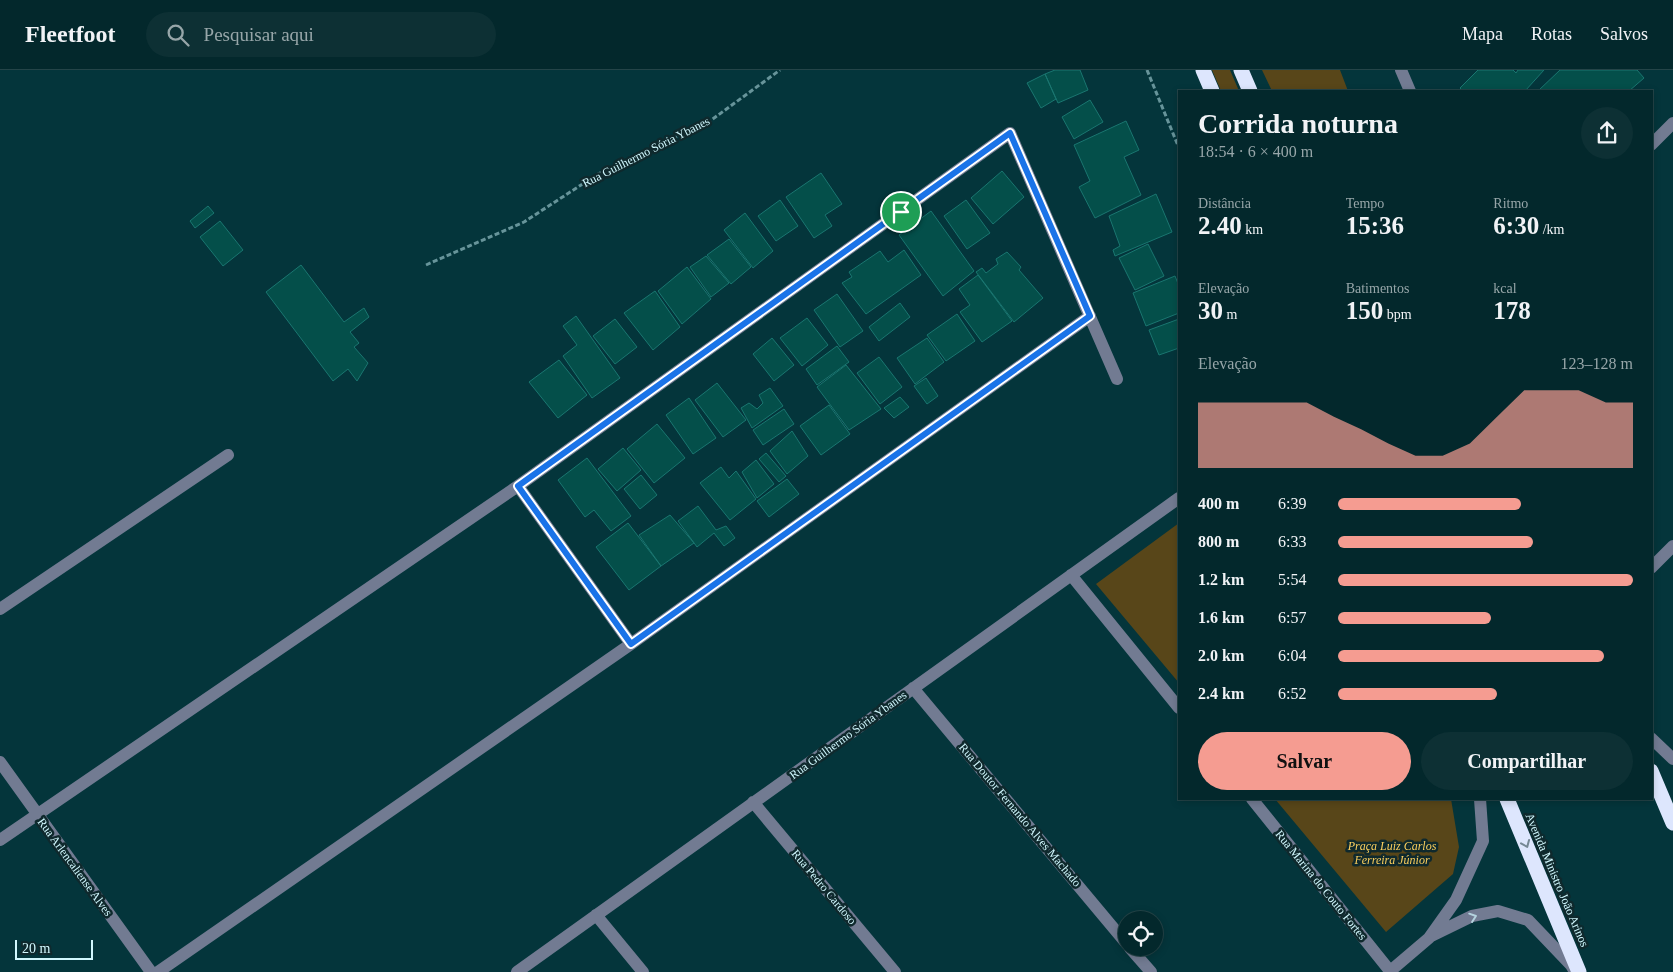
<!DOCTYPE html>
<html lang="pt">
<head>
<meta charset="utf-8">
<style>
	body { margin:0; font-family:Georgia,serif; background:#0d3034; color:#f1f3f6; height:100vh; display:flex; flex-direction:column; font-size:19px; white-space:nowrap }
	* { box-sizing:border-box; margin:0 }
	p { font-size:16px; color:#97a6a9 }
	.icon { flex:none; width:28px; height:28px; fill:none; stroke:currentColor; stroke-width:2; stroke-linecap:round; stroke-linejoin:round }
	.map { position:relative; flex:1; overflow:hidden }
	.sheet { position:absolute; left:1178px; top:20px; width:475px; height:710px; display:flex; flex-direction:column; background:#03282c; border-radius:0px; box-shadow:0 2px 8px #0003,0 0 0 1px #244448 }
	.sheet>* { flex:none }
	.fabs { position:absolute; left:1118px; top:841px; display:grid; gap:10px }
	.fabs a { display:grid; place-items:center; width:45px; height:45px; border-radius:50%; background:#03282c; box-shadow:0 2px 8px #0003,0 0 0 1px #244448; font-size:25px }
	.scale { position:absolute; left:15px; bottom:12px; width:78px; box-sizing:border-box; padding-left:5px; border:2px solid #d1f8fe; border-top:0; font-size:14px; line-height:18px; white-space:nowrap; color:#d1f8fe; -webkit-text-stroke:4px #0f292d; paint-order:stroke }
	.pin { position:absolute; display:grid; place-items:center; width:42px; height:42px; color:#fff; margin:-21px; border:2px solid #fff; border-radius:50%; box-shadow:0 1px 5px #0007 }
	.round { display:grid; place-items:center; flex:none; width:52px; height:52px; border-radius:26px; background:#0d3034 }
	.overview { display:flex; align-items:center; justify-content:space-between; height:85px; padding:0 20px }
	h1 { font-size:28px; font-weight:800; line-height:38px }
	.figures { display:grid; grid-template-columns:repeat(3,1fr); gap:8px; height:85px; padding:5px 20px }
	.figures div { display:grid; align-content:center }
	.figures b { font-size:25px; font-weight:800 }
	.figures small { font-size:14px; font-weight:400 }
	.figures p { font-size:14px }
	.chart { height:140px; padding:10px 20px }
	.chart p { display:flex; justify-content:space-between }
	.chart svg { width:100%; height:90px; margin-top:5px; fill:#f59c91; opacity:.7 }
	.button { display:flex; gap:10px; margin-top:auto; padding:10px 20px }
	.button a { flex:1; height:58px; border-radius:30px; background:#f59c91; color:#111; font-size:20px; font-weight:800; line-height:58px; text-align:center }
	.button a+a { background:#0d3034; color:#f1f3f6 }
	ul { padding:0 20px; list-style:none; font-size:16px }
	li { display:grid; grid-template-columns:80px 60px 1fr; align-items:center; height:38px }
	li i { height:12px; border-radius:6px; background:#f59c91 }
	header { display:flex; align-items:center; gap:30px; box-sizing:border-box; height:70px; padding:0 25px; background:#03282c; border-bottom:1px solid #244448 }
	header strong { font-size:24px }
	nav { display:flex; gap:28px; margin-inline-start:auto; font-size:18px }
	.search { width:350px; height:45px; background:#0d3034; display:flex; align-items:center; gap:12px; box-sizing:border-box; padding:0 18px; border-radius:28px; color:#97a6a9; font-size:19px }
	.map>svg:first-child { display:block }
</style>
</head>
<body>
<header>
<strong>Fleetfoot</strong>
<div class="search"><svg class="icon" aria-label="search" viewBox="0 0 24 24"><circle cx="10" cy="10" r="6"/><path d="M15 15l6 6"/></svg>Pesquisar aqui</div>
<nav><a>Mapa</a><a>Rotas</a><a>Salvos</a></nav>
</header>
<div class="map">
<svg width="1673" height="902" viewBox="0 0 1673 902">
	<rect width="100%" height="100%" fill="#04353b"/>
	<path fill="#584619" d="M1212,0H1230L1239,21H1221Z
		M1262,0H1340L1348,21H1272Z
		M1179,453V613L1096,514Z
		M1275,729H1451L1459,777L1453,804L1386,862Z"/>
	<path fill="#044f4a" stroke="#1a7670" d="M1055,0H1080L1088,20L1058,33L1045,4Z
		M1478,0H1513L1516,3L1518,0H1544L1525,21H1463L1460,18Z
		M1560,0H1637L1644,8L1629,21H1538Z
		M1045,4L1056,29L1041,38L1027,13Z
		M1090,30L1103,52L1074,69L1062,47Z
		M1126,51L1139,80L1124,87L1141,125L1095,148L1079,117L1090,111L1074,75Z
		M1002,101L1024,127L993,154L971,128Z
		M821,103L842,134L825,145L832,156L814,168L786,127Z
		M1156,124L1172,162L1115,186L1113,180L1120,176L1109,146Z
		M780,130L798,156L776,171L758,146Z
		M966,130L990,163L967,179L944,146Z
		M208,136L214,143L195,158L190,151Z
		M931,141L974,201L943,226L899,165Z
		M745,143L773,181L753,198L724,160Z
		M220,151L243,180L223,196L200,167Z
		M729,169L751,197L731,214L707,185Z
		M1148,174L1164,206L1135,220L1119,188Z
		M904,180L921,205L866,244L842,213L852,207L849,202L880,181L888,192Z
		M1007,182L1021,197L1019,200L1043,228L1014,252L976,202L982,198L986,203L998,194L996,189Z
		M706,186L729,213L711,227L690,197Z
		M301,195L344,252L364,238L369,247L350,262L359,273L354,277L368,293L357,311L348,299L333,311L266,222Z
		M687,197L711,229L682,254L658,221Z
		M978,205L1012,251L982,272L960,242L970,235L959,219Z
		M1175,206L1179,216V243L1146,256L1133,223Z
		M655,221L680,257L653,280L624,243Z
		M837,224L863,261L840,277L814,240Z
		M900,233L910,247L879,271L869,257Z
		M957,244L975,271L946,291L927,265Z
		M576,246L620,308L592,328L563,286L577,275L563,256Z
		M807,248L828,275L802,296L780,268Z
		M615,249L637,277L615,294L593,266Z
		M1179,249V278L1159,285L1149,260Z
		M772,268L794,295L774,311L753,284Z
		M927,268L944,292L915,314L897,288Z
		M837,276L849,292L817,315L806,299Z
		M879,287L902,317L880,334L857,303Z
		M559,290L587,325L558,348L529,312Z
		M846,295L881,339L849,360L817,317Z
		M926,308L938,326L927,334L914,316Z
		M717,313L746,350L723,367L695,330Z
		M770,318L783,336L752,358L741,338L749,333L757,339L763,333L759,325Z
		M900,327L909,337L894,348L884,338Z
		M689,328L716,368L693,384L666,345Z
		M829,335L850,364L821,385L800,356Z
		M784,339L794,354L763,375L753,360Z
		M657,354L685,388L654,413L627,379Z
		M792,361L808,386L787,404L770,381Z
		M623,378L641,400L617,421L598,399Z
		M766,383L786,406L779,412L759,389Z
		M587,388L631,446L611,461L594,440L585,447L558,410Z
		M756,390L774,414L757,428L742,402Z
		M721,397L729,408L736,401L756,429L730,450L700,413Z
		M641,405L657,425L640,439L624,419Z
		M787,409L799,424L769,447L757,431Z
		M698,436L716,460L726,456L735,468L724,476L714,463L697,477L678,451Z
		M670,445L694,473L661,496L639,465Z
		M628,453L661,496L629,520L596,477Z"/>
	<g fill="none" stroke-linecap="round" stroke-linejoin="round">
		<path stroke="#67949a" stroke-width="3" stroke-dasharray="5 2.5" stroke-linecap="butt" d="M1147,0L1179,78
			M426,195L524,152L598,104L710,51L780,0"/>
		<path stroke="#727b92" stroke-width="12" d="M1401,0L1410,21
			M1651,75L1673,53
			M518,416L631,574
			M1651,498L1673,476
			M1071,505L1179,638
			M0,539L228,385
			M913,618L1126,873
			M1651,668L1673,689
			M0,692L151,902
			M1252,729L1390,901
			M753,732L895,902
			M0,770L518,416L1010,63L1117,309
			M596,845L643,902
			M1431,866L1472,846L1498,841L1528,850L1571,895L1575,902
			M1130,878L1151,902
			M158,902L631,574L1090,246
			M517,902L1179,428
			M1389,902L1429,868L1456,830L1483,771L1480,729"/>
		<path stroke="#dde6fd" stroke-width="15" d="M1203,0L1212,21
			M1241,0L1250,21
			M1651,701L1673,753
			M1507,729L1579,902"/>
	</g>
	<defs><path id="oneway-chevron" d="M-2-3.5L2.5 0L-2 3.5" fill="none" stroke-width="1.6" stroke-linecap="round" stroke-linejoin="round" transform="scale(1.25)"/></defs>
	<use stroke="#768895" href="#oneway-chevron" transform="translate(1526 774) rotate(67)"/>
	<use stroke="#b4d2de" href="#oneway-chevron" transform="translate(1473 847) rotate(-19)"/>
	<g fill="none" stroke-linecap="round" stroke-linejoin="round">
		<defs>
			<path id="route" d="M1010,63L1090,246L631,574L518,416Z"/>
		</defs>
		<use href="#route" stroke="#fff" stroke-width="10"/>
		<use href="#route" stroke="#1a73e8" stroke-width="6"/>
	</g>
	<g text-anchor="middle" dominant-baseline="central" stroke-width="5" stroke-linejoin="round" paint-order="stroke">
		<g font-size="12" fill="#d1f8fe" stroke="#0f292d">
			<text transform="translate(646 82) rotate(-27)">Rua Guilhermo Sória Ybanes</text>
			<text transform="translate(848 665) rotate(-36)">Rua Guilhermo Sória Ybanes</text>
			<text transform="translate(1020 745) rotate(50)">Rua Doutor Fernando Alves Machado</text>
			<text transform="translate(75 797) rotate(54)">Rua Arlencaliense Alves</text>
			<text transform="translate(1557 810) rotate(67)">Avenida Ministro João Arinos</text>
			<text transform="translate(1321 815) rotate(51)">Rua Marina do Couto Fortes</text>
			<text transform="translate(824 817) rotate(50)">Rua Pedro Cardoso</text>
		</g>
		<g font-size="12" font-style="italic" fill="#fbcf5e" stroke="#0f292d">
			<text x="1392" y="776">Praça Luiz Carlos<tspan x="1392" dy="14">Ferreira Júnior</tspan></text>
		</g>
	</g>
</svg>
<div class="fabs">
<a><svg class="icon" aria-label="locate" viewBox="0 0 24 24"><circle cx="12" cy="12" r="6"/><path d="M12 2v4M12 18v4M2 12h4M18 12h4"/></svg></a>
</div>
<div class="scale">20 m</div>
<div class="pin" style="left:901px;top:142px;background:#1e9e55"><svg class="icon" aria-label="arrive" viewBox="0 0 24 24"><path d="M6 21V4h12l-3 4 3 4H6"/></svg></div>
<section class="sheet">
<div class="overview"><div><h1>Corrida noturna</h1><p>18:54 · 6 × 400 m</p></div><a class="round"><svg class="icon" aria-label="share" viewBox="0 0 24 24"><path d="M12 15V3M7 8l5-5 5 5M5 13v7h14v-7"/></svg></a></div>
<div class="figures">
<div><p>Distância</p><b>2.40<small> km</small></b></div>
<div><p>Tempo</p><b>15:36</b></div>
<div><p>Ritmo</p><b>6:30<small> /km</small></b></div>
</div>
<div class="figures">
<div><p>Elevação</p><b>30<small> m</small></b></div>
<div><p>Batimentos</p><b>150<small> bpm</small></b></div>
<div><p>kcal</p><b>178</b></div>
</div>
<div class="chart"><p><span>Elevação</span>123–128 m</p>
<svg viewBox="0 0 160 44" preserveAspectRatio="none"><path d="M0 44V12L10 12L20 12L30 12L40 12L50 19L60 25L70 32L80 38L90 38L100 32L110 19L120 6L130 6L140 6L150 12L160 12V44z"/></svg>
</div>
<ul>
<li><b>400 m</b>6:39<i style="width:62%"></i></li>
<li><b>800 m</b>6:33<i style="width:66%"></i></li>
<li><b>1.2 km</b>5:54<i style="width:100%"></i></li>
<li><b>1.6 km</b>6:57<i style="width:52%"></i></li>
<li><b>2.0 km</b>6:04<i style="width:90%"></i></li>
<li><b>2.4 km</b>6:52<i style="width:54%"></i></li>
</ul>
<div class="button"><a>Salvar</a><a>Compartilhar</a></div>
</section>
</div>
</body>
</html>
